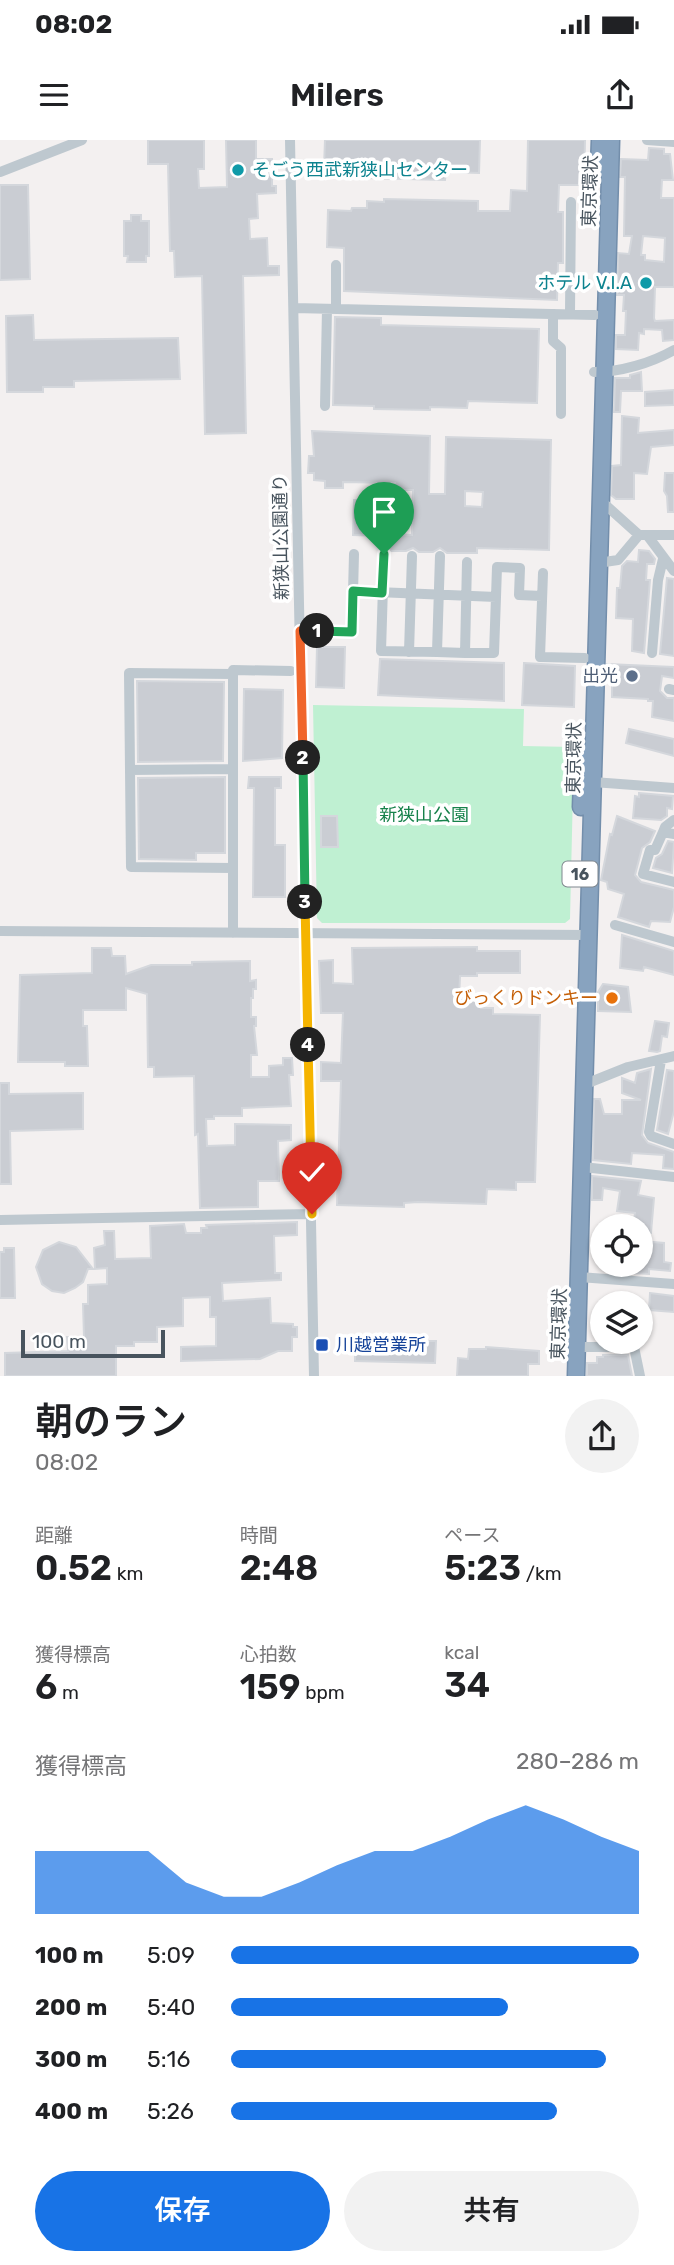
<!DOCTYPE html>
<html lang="ja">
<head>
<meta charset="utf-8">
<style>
	body { margin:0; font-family:Rubik,"Noto Sans JP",sans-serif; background:#f2f2f2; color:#202124; height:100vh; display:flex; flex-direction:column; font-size:26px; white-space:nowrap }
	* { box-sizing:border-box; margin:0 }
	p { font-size:23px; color:#757577 }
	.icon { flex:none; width:38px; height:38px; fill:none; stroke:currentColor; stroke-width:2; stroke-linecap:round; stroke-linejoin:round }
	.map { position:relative; height:1236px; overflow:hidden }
	.details { display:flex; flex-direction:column; background:#fff; flex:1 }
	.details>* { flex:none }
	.buttons { position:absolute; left:590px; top:1074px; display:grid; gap:14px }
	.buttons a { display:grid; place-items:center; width:63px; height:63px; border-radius:50%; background:#fff; box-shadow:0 2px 5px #0004; font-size:35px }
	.scale { position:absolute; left:21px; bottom:18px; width:144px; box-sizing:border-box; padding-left:7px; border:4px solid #48545e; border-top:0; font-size:19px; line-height:24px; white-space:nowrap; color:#48545e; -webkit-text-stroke:5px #fff; paint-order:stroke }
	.pin { position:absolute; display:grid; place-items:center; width:60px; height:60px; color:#fff; margin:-72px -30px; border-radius:50% 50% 50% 0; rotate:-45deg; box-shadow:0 0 7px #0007 }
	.pin .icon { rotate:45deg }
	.km { position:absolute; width:35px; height:35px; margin:-18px; border-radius:50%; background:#222; color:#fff; font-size:19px; line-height:35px; text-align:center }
	.round { display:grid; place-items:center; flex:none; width:74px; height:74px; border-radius:37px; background:#f2f2f2 }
	.head { display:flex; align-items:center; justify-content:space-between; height:119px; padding:0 35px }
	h1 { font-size:38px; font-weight:600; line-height:52px }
	.metrics { display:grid; grid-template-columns:repeat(3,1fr); gap:10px; height:119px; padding:7px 35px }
	.metrics div { display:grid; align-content:center }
	.metrics b { font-size:35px; font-weight:600 }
	.metrics small { font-size:19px; font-weight:400 }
	.metrics p { font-size:19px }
	.chart { height:196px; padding:14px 35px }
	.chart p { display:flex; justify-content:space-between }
	.chart svg { width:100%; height:126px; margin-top:7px; fill:#1873e6; opacity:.7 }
	.button { display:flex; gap:14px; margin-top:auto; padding:14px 35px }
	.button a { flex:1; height:80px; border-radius:42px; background:#1873e6; color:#fff; font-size:28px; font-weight:600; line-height:80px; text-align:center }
	.button a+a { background:#f2f2f2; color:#202124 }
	ul { padding:0 35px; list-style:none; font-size:23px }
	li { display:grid; grid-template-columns:112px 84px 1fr; align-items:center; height:52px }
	li i { height:18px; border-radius:9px; background:#1873e6 }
	.status { display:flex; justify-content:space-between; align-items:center; height:49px; padding:0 35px; background:#fff; direction:ltr }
	.status svg { height:19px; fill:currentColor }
	header { display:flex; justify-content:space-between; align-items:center; height:91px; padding:0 35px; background:#fff; font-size:32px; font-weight:600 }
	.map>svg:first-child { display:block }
</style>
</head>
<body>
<div class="status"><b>08:02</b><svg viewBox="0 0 49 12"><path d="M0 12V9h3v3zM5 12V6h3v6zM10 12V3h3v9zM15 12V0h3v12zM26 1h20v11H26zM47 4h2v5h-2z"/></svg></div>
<header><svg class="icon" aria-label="menu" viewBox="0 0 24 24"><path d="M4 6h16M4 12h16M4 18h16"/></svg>Milers<svg class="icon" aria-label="share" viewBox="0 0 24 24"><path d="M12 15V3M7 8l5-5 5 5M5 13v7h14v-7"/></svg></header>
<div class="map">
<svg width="674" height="1236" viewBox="0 0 674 1236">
	<rect width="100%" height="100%" fill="#f3f0f0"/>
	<path fill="#bff0d2" d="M313,565L524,569L523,606L574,607L570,779L565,783H322L317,778Z"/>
	<path fill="#cacdd3" stroke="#d4d7dc" stroke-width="2" fill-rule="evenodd" d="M148,0H204V29H198L199,48L227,47L226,0H256V19H272V46H276V53L257,54L258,78L249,79L250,99L267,98L268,126H279V135L243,136L246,293L205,294L202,136L175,137L174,111H170L168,24H148Z
		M325,0H480L479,33L446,32L445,40L367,38V29L324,27Z
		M528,0H585L584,45H559L558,72H563V123H558L557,160L344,151V108L327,107L328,70L351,71L352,68H367V61L384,62V59L478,61V71H510L511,50L527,51Z
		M649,8L664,9V14H670L673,40H662L661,58H674V147H655L654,178L655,181L674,180V200L663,201L662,190L644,189V194L639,193L638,210L616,209V195H625L626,171H623L624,155H617L618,113L629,114L632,96H624L625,37H620L621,19L648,20ZM643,96L665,98L664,122L645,120V115H641Z
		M0,45H28L30,139L0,140Z
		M131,75H141V81H149V116H146V122H127L128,116H124V81H131Z
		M33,175L34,200L178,198L180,239L74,241V247H43V252H7L6,176Z
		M335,177L381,178V185L539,189L537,263L468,261L467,268L430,267V270L374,269V266L333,265Z
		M641,232L642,251H621L620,272H614L615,238H630V235Z
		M674,250V265L645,266V252Z
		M622,276L639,278L638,293L674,290V305L651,307L647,334L634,333V359H616L611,355L612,326L621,325Z
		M312,291L430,296L429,354H445L446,297L551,300L549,410L477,408V413H447L440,408L433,412H419L413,408L406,411H391L385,406V396L353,395L354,360L397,361L396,394L412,395L413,350H395V343L343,342V348H325V341L314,340V333H308L309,316H314ZM465,351L483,352L482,367L465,366Z
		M665,333H674V372H668L667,356L664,351Z
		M639,410L649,411L655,419L654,424H647L646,440H650L644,513L632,511L633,479L616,478L617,448H620L622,426L627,421L638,422Z
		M667,438L674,439V516L660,514Z
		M317,507H345L344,548L316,547Z
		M380,519L504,523V561L378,555Z
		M524,523L575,526L574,567L522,565Z
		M607,524L674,527V538L662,536L660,551L667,558H674V581L652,577L653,561H648V559L612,557V541H606Z
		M137,541L224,542L223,621L138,622Z
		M244,549L283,550L282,618L243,621Z
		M629,589L674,599V616L626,603Z
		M225,637V713H196V720L139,719L138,638Z
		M249,637H281V648H275V705H285V757H253L254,648H248Z
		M639,653L673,656L672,669L667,668V676L661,680L633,678L635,656L639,657Z
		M321,676H337L338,707H321Z
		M617,676L655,691L650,702L642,708L635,735L641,742L674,750V767L670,782L651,781L649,787L618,777L624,754L608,749L607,742L601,740L610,694L612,695Z
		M668,701L674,702L672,733L653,728L656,718L662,714Z
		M622,795L674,811V835L644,827L643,831L620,828Z
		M477,807V811H520V833H477V836H460L459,860L481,861V868H493V874L540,875L535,1042H516V1050L487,1049L486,1064L418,1062L404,1063V1067L337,1065L341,941H321V922L341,923L343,873H321L319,821L333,820V843L353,844L352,808Z
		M92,808H111L112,816H125L126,834L151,825H192V822L250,821V841L256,840V849H253V858H251V877H256V886H254L257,915H251V937H269V926L283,925V918H292L293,935H289L291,966L242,968V976H214V979H206L207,1006L235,1005V984L291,985V1000L278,1001L279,1041H258V1067L200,1068L198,994L195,995L194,936L154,937V927H148L147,854L126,848V870H83V886H87L88,926H65V922H18L20,835L92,833Z
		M603,844L628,847L631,872L598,871V852Z
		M655,881L669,883L667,897L662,896L660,911L657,912L649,911Z
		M651,929L642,995L648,1003L674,1012V1029L663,1028L664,1015L632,1013L631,1024L593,1020L594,959H600L604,974H622V960H641L622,953V938L635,943L637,933Z
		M667,930L674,931V971L668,994L657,990Z
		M0,943H9V954L83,953V989L10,991L11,1044H0Z
		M592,1036L641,1041L638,1055L654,1058L651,1093L640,1092V1087H633L635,1073L617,1071L620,1051L603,1048L602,1060H592Z
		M297,1082V1095L274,1096L275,1133H281V1140L222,1143L223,1161L270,1158L271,1183L293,1184V1187H297V1197H292V1211H278L260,1219L181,1221V1207L216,1206V1177H210V1157L183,1158V1186L157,1187V1202H134V1206H116V1236H5V1213L68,1211L67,1197H84L83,1164H88V1145L107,1144V1128L95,1129L94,1108L105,1105L104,1091H114L115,1119L151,1118L150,1086L184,1084L186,1093H201V1088H207L206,1085Z
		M59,1102L76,1107L93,1129H88L83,1142L75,1148L64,1153L52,1151L42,1144L36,1127L43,1110Z
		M653,1102L664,1103V1122L671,1123L670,1131L649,1129V1134L614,1132V1125H640V1113H650Z
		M4,1108H14L15,1158H0V1112H4Z
		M650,1153L674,1156V1172L649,1170Z
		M410,1201H436L435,1223L355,1221V1208H401L402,1202Z
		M486,1207L539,1211V1224H528V1236H457L458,1218L468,1219L469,1209H486Z
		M603,1215H628L632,1236H587V1223H597V1217H603Z"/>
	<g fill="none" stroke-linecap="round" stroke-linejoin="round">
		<defs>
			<path id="highway" d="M599,27L600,0
				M581,667L583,612
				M576,1236L611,0"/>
		</defs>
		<use href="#highway" stroke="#738eab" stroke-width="19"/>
		<path stroke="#bec8cf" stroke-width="10" d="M290,0L314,1236
			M647,0L674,2
			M0,32L82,0
			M294,168L595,175
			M336,169V125
			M553,174V201L561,208V274
			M570,174L571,62
			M594,232C621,232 651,223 674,210
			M325,266L327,169
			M600,360L639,395
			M647,395L674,431
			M384,414L381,511L437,512
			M440,416L437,512L465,513
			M598,423L618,420L639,395H674
			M543,433L540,517L585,518
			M353,451C401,453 448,455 496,457L494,513H465L467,422
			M496,457L497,427L520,428L519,455L542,456
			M300,491L352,492L354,414
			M409,512L412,416
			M652,513L658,440L663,419
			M669,549L674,550
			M233,629L130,630L131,727L233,728
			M130,630L129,533L233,534
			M593,642L674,648
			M663,692L665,687L674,680
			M674,694L663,692L655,710H650L643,734L674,742
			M615,785L674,802
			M0,791L587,795
			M233,793V530L291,531
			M661,920L649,992L651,996L674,1004
			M583,945L628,927L674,916
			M583,1027L674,1037
			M0,1080L311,1074
			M579,1137L674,1144
			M577,1207H634L640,1236"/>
		<use href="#highway" stroke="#88a3bf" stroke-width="16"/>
	</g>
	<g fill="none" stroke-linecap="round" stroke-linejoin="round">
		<defs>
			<path id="split-1" d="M317,491L352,492L353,451L382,453L384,414"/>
			<path id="split-2" d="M303,618L300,491H317"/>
			<path id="split-3" d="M303,618L305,762"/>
			<path id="split-4" d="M305,762L308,905"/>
			<path id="split-5" d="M308,905L312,1074"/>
		</defs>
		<use href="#split-1" stroke="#fff" stroke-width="14"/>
		<use href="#split-2" stroke="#fff" stroke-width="14"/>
		<use href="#split-3" stroke="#fff" stroke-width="14"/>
		<use href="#split-4" stroke="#fff" stroke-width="14"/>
		<use href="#split-5" stroke="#fff" stroke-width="14"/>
		<use href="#split-1" stroke="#22a559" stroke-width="9"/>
		<use href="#split-2" stroke="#f0652b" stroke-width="9"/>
		<use href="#split-3" stroke="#22a559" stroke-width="9"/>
		<use href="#split-4" stroke="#f5b400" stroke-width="9"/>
		<use href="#split-5" stroke="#f5b400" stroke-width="9"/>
	</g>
	<g fill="#0f9aa8" stroke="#fff" stroke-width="2.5">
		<circle cx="238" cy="30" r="7"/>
		<circle cx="646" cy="143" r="7"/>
	</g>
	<circle fill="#5c6f8a" stroke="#fff" stroke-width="2.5" cx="632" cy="536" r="7"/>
	<circle fill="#e8710a" stroke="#fff" stroke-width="2.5" cx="612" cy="858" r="7"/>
	<rect fill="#1a4fb4" stroke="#fff" stroke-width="2.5" x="315" y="1198" width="14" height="14" rx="3.5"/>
	<g text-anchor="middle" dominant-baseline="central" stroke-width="7" stroke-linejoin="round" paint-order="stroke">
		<rect fill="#fff" stroke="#7f878e" stroke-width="2" x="562.5" y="721.5" width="35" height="25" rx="5"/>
		<g font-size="16" font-weight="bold" fill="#48545e">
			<text x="580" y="734">16</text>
		</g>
		<g font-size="18" fill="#0d838f" stroke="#fff" text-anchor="start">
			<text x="252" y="30">そごう西武新狭山センター</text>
			<text x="632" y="143" text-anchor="end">ホテル V.I.A</text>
		</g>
		<g font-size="18" fill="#48545e" stroke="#fff">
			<text transform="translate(590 51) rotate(-88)">東京環状</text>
			<text transform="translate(281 397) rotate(-91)">新狭山公園通り</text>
			<text transform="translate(574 618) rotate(-89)">東京環状</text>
			<text transform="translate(559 1184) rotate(-88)">東京環状</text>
		</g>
		<g font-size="18" fill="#4e5e75" stroke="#fff" text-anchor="end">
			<text x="618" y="536">出光</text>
		</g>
		<g font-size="18" fill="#17824b" stroke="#fff">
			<text x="424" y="675">新狭山公園</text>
		</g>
		<g font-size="18" fill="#c56008" stroke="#fff" text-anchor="end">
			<text x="598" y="858">びっくりドンキー</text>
		</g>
		<g font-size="18" fill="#164399" stroke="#fff" text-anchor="start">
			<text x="336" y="1205">川越営業所</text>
		</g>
	</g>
</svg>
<div class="buttons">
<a><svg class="icon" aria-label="locate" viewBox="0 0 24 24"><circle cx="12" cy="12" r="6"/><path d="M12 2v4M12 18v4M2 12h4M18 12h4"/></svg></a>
<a><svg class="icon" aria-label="layers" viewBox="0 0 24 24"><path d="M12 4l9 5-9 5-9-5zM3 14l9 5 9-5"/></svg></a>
</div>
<div class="scale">100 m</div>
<div class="pin" style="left:384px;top:414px;background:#1e9e55"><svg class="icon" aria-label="arrive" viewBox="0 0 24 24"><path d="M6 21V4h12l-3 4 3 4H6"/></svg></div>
<div class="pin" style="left:312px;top:1074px;background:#d93025"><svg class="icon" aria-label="check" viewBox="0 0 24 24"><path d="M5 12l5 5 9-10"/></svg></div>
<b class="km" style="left:317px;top:491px">1</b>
<b class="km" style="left:303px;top:618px">2</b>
<b class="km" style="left:305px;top:762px">3</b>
<b class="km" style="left:308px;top:905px">4</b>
</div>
<section class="details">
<div class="head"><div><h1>朝のラン</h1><p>08:02</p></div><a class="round"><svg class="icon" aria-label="share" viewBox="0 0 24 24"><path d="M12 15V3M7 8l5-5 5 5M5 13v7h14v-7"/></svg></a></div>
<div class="metrics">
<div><p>距離</p><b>0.52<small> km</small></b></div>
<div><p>時間</p><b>2:48</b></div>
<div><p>ペース</p><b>5:23<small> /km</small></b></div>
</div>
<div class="metrics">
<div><p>獲得標高</p><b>6<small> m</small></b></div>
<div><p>心拍数</p><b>159<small> bpm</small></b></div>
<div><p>kcal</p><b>34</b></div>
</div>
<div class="chart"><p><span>獲得標高</span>280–286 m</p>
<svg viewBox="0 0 160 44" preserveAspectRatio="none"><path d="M0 44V22L10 22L20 22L30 22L40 33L50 38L60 38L70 33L80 27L90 22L100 22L110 17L120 11L130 6L140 11L150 17L160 22V44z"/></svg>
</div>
<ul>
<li><b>100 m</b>5:09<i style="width:100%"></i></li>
<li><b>200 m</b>5:40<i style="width:68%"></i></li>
<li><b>300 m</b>5:16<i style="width:92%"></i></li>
<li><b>400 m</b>5:26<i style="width:80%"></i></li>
</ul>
<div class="button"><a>保存</a><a>共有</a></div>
</section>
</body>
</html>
